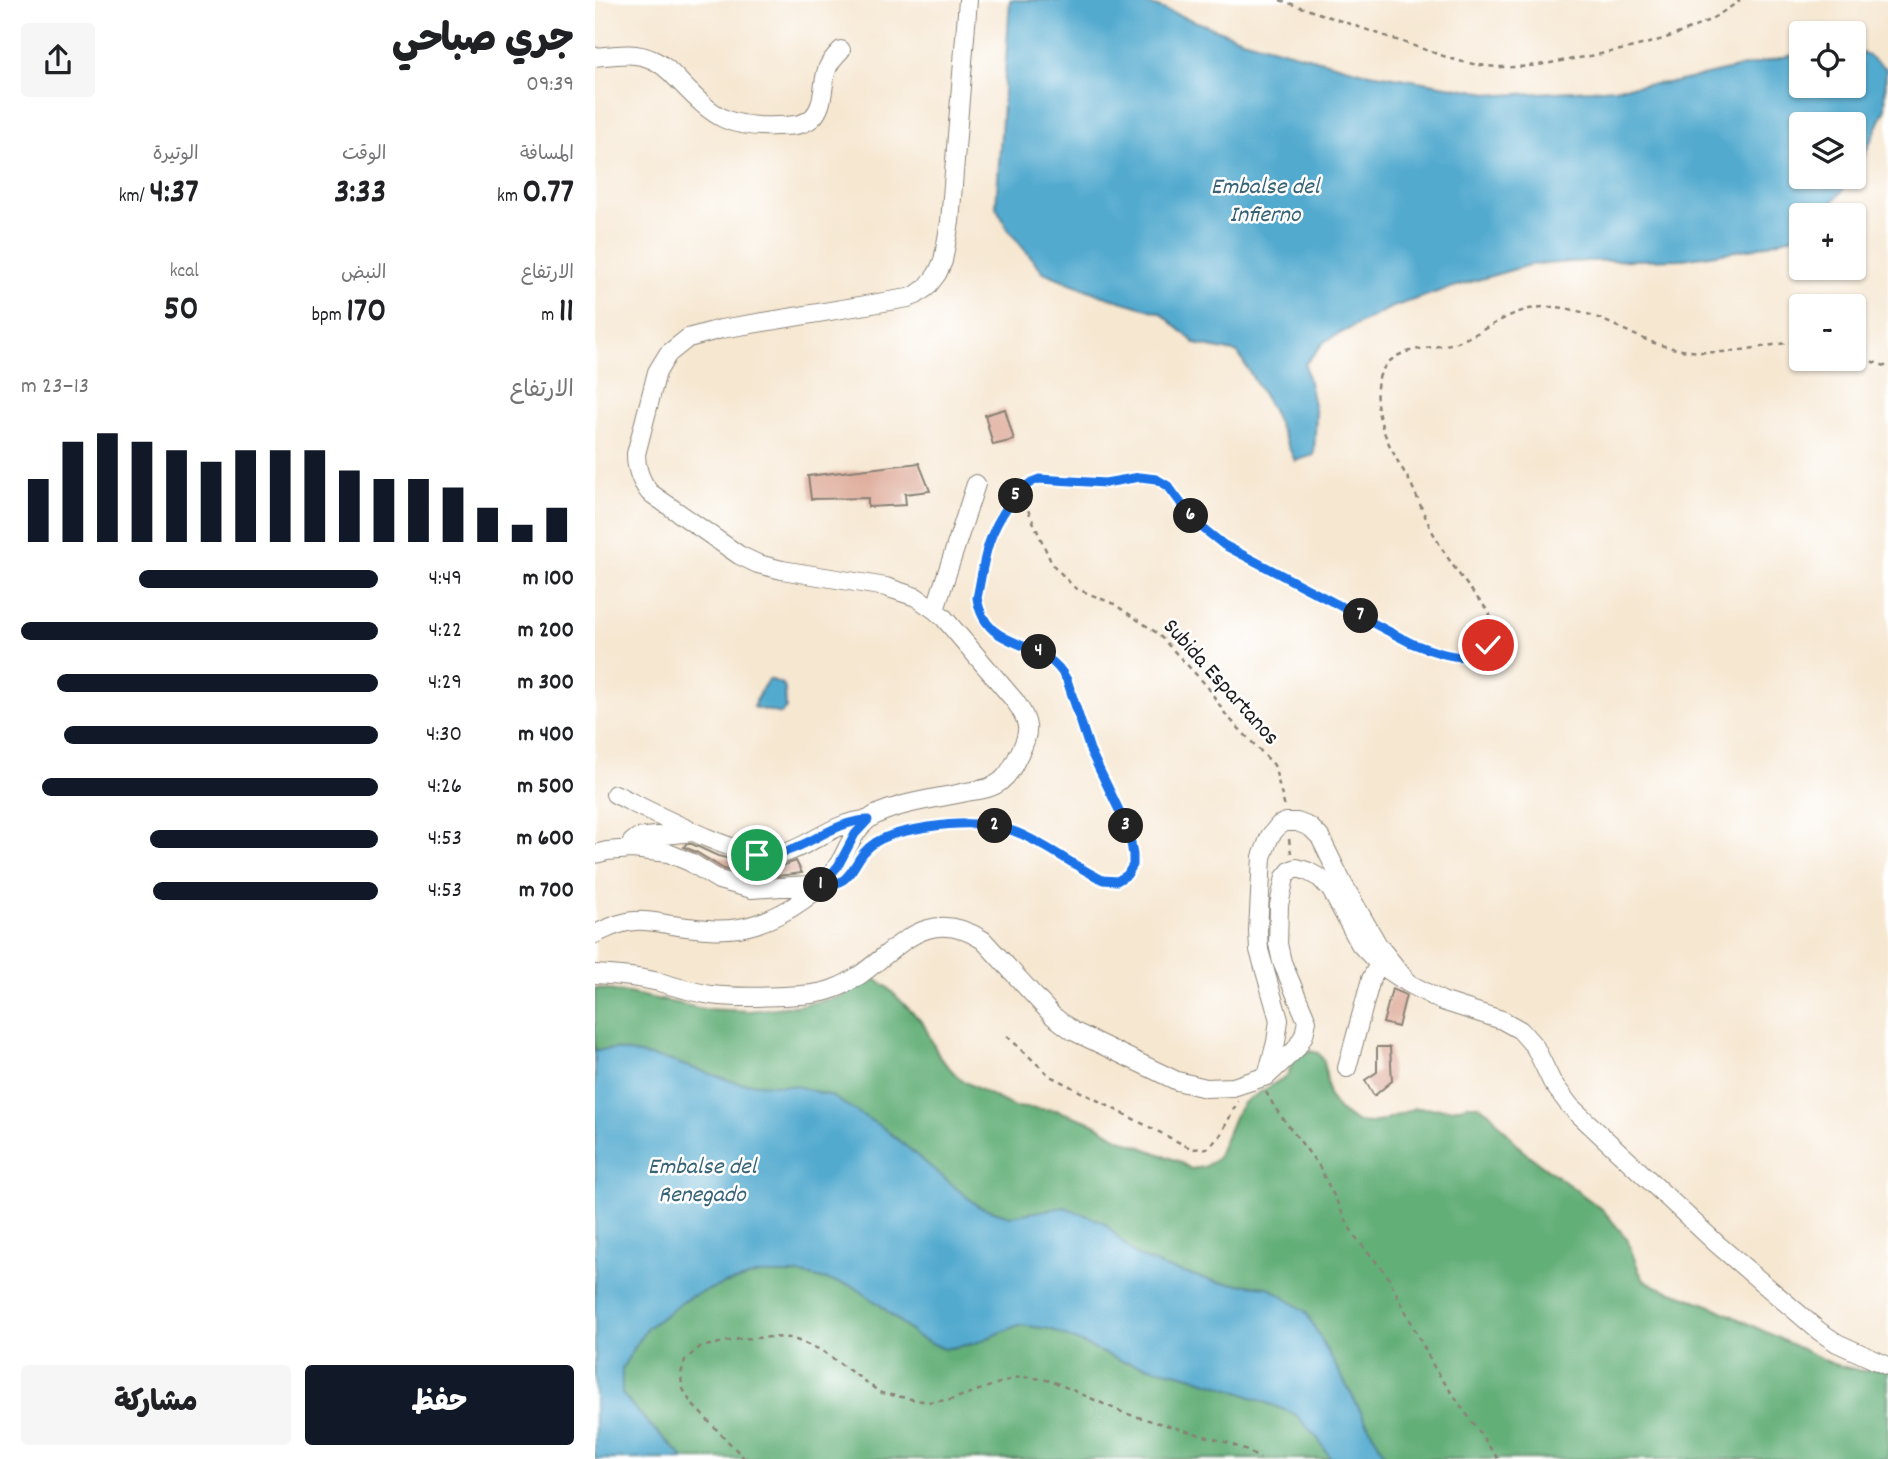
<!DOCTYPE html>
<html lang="ar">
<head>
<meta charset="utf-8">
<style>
	body { margin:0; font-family:Dekko,"Playpen Sans Arabic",sans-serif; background:#f6f6f6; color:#202124; direction:rtl; height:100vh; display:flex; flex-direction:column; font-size:26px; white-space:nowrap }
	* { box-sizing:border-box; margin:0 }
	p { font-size:23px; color:#757577 }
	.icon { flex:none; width:38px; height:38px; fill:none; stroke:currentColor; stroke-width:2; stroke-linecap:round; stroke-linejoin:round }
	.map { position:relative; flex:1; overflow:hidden; direction:ltr }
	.drawer { display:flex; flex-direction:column; background:#fff; width:595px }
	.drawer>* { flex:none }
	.tools { position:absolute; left:1194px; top:21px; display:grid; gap:14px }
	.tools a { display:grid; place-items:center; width:77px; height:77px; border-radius:7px; background:#fff; box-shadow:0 2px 5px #0004; font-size:35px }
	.pin { position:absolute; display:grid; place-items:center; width:60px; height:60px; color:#fff; margin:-30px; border:4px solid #fff; border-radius:50%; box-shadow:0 2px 7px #0007 }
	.km { position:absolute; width:35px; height:35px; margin:-18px; border-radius:50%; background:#222; color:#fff; font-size:19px; line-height:35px; text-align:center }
	.round { display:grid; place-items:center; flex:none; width:74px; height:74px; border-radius:7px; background:#f6f6f6 }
	.overview { display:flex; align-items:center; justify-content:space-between; height:119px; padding:0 21px }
	h1 { font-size:38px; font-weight:800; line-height:52px }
	.stats { display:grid; grid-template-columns:repeat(3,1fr); gap:10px; height:119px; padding:7px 21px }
	.stats div { display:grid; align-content:center }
	.stats b { font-size:35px; font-weight:800 }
	.stats small { font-size:19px; font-weight:400 }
	.stats p { font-size:19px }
	.chart { height:196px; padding:14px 21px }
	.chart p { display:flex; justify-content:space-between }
	.chart svg { width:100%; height:126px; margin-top:7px; stroke:#111827; stroke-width:6 }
	.action { display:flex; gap:14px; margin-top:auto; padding:14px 21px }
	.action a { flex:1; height:80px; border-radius:7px; background:#111827; color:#fff; font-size:28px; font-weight:800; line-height:80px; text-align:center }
	.action a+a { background:#f6f6f6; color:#202124 }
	ul { padding:0 21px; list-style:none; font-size:23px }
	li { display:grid; grid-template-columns:112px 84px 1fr; align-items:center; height:52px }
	li i { height:18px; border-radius:9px; background:#111827 }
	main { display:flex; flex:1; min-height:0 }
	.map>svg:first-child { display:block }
</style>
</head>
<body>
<main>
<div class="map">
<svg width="1293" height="1459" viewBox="0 0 1293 1459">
	<rect width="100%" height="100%" fill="#fff"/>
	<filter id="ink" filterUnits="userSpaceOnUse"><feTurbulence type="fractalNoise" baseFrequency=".0143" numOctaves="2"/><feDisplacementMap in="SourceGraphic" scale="14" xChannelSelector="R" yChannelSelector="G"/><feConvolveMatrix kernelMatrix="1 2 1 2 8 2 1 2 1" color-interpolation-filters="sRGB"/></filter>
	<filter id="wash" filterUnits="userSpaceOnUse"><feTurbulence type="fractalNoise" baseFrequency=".00686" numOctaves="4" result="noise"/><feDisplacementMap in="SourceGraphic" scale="28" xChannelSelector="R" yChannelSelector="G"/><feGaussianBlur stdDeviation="1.57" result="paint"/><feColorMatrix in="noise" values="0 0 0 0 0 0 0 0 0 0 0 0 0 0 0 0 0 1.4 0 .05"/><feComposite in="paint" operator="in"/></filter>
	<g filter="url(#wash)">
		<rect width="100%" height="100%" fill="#f6e7d1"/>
		<path fill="#64af78" stroke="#40664a" stroke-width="2" d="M275,975L292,987L328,1023L345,1058L366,1080L419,1107L461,1110L498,1123L525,1139L583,1161L596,1169L609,1167L622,1158L639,1117L648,1103L693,1075L699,1056L704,1051L711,1050L723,1053L729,1061L734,1096L743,1109L761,1122L776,1123L787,1121L820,1108L857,1109L872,1105H883L894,1112L928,1151L1008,1210L1032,1239L1044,1271L1049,1280L1063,1287L1114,1305L1238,1364L1267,1371L1293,1369V1459H0V988L33,993L109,1009L155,1011L206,1005L246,997Z"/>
		<path fill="#52aacf" stroke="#376376" stroke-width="2" d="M415,0H544L647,39L769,72L906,95L996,90L1081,82L1206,53V86H1258V47H1260L1291,68L1290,110L1266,163L1258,174V124H1206V177H1257L1243,196L1224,215H1206V234L1161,248L1088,259L992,261L934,265L845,291L795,308L730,341L710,364L721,414L719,455L700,461L676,408L643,353L601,344L566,313L505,295L448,272L414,231L401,207Z
			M174,679L188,684L190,689L191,708L186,714L158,707L166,690Z
			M20,1049L73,1060L143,1083L201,1086L236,1096L290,1129L383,1206L415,1216L470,1207L508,1222L541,1255L571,1268L622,1282L673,1287L711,1312L792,1459H736L723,1439L700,1414L641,1391L588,1374L526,1361L455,1329L424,1325L378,1344L349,1349L321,1336L285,1305L258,1286L206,1274H164L129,1284L95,1297L52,1328L27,1368V1394L53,1423L90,1459H0V1050Z"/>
		<g id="blocks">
			<path fill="#dfad9c" d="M410,409L419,440L398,445L390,415Z
				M324,463L335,491L310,494L311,505L273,507V498L216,499L213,476Z
				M91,844H97L123,856L139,860L136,871L129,869L101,852L89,847Z
				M201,861L207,873L182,876L179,869Z
				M159,865L169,867L172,877L158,878L138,872Z
				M797,989L811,995L803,1027L788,1023Z
				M782,1047H795L797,1081L779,1096L770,1080L782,1072Z"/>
		</g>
	</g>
	<g filter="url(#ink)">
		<use href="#blocks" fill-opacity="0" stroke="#898276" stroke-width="2"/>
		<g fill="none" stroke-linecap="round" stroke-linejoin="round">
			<defs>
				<path id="minor" d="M0,57C20,55 40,51 58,60C70,65 78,75 87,84C119,117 133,128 181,126C193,126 208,126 217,118C231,105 226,83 233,67C236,60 241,55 246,50
					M340,610L381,484
					M20,794C53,810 151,863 184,855C215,847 239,821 273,820
					M37,849V842L42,838L98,832
					M0,854L12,851L37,849L73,853L95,862L124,880L157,889L228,884
					M0,934C13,928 26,922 40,921C53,920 65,923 77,925C106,929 133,933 161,924C194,913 227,891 245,862C254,846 259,830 274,819C294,804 346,798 371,792C383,790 397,789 406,781C415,774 419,764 424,754C436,732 435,722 420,701L349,618L340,610L321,597L291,587L187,570L163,564L144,555L54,492C45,480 41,469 41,454L62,372L73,354L93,338L126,329L313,298L321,295L332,287L342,274L348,261L355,222L373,0
					M0,974C21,975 43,977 64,982C81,987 98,992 116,995C141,998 165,997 190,996C206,995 223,995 238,989C293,970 321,897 388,940L458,1016L478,1031L582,1081L611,1088L638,1087L672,1076L701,1049L709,1035L712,1021L687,962L683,944L684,905L690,877L696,870L702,868L712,871L725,878L736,890L765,944L784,964L813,983
					M752,1068L776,979L784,964
					M672,1076L681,1042L684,1020L664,950L663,931L667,857L675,836L684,825L691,822H702L715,827L725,837L748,884L783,945L813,983L847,1001L907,1020L925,1030L940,1047L957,1082L975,1106L1122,1244L1224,1331L1242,1343L1293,1366"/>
			</defs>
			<use href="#minor" stroke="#898276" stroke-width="20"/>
			<path stroke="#898276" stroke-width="2.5" stroke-dasharray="5 5" stroke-linecap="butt" d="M685,0L860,60C876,64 892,67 908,67C931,68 955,63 978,59C1036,49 1098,37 1145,0
				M1258,355L1293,367
				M425,492L457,564L480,588L519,604L562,633L612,686L631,715L679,765L690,808
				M694,839L696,853
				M267,856C280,839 298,835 318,830C355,822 393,819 429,835C456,848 481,867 508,880L522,881L532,875L537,869L538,855L534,831L495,750L472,680C448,634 391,655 382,598C390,560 395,531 419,499C425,491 432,481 443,479C461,476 487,482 506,483C528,483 549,470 569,483C582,491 589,508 599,520C611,535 630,545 646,554L816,643C838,652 884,670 895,639C898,630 897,621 894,612C871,585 850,557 834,525C828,512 823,499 817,486C812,475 804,465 799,454C786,430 771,387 792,364C809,345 840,350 862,342C895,330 917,306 955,307C997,307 1030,335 1069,346C1121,360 1155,347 1206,341
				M412,1036L455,1076L597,1149L613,1148L625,1136L643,1101
				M671,1092L680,1108L724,1166L758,1234L792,1275L840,1369L903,1459
				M150,1459L96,1403L87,1387L86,1374L90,1360L105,1347L144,1339L177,1337L196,1338L226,1350L286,1393L332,1402L355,1400L419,1378L434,1377L457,1381L529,1413L634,1443L654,1452L665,1459"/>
			<use href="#minor" stroke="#fff" stroke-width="18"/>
		</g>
	</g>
	<g fill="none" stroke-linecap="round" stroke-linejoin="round" filter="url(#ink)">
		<defs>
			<path id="route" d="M162,855C203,859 233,821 273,820L260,834L243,866L225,887C264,884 254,859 281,842C296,833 316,830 333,827C366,822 397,821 428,835C456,848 481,867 508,880L522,881L532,875L538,865V855L534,831L495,750L472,680C448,634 391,655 382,598C386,580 388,561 394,543C401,522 422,485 444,479L510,483L545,477L561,479L573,486L600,522L629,545L816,643C837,651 877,668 893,645"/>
		</defs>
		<use href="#route" stroke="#fff" stroke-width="14"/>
		<use href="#route" stroke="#1a73e8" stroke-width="9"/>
	</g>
	<g text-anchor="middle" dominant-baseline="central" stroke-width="5" stroke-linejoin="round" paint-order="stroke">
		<g font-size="23" fill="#1c1c1c" stroke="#fff">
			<text transform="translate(625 683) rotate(48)">Subida Espartanos</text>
		</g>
		<g font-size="24" font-style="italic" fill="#376376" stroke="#fff">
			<text x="670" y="188">Embalse del<tspan x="670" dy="28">Infierno</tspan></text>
			<text x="107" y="1168">Embalse del<tspan x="107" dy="28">Renegado</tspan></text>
		</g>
	</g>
</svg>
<div class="tools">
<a><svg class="icon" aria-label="locate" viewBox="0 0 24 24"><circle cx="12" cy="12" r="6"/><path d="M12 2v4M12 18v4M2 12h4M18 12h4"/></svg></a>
<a><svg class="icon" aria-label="layers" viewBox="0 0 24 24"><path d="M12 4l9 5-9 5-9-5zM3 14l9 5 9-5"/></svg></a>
<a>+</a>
<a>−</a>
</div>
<div class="pin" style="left:162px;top:855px;background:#1e9e55"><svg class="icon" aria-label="arrive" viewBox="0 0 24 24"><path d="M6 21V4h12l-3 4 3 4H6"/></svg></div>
<div class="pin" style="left:893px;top:645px;background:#d93025"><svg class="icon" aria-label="check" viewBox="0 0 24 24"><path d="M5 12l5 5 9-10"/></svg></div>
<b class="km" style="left:226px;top:885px">1</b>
<b class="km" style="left:400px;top:826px">2</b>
<b class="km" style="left:531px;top:826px">3</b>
<b class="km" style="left:444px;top:652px">4</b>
<b class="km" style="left:421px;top:496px">5</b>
<b class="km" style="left:596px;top:516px">6</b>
<b class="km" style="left:766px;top:616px">7</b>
</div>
<section class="drawer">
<div class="overview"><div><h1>جري صباحي</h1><p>09:39</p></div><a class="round"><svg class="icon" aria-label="share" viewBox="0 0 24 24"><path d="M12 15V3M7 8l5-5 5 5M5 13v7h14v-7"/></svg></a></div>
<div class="stats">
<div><p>المسافة</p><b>0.77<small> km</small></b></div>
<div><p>الوقت</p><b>3:33</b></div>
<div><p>الوتيرة</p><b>4:37<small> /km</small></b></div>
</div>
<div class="stats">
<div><p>الارتفاع</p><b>11<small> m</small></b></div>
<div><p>النبض</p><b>170<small> bpm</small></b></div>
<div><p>kcal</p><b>50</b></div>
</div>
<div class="chart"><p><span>الارتفاع</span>13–23 m</p>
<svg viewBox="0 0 160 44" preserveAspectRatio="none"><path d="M5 44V22M15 44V9M25 44V6M35 44V9M45 44V12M55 44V16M65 44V12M75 44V12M85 44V12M95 44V19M105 44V22M115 44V22M125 44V25M135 44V32M145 44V38M155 44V32"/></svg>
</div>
<ul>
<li><b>100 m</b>4:49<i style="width:67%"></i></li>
<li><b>200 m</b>4:22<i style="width:100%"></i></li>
<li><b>300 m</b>4:29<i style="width:90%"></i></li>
<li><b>400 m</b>4:30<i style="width:88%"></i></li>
<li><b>500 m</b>4:26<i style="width:94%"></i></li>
<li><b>600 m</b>4:53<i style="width:64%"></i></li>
<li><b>700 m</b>4:53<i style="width:63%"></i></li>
</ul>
<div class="action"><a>حفظ</a><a>مشاركة</a></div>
</section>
</main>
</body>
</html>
